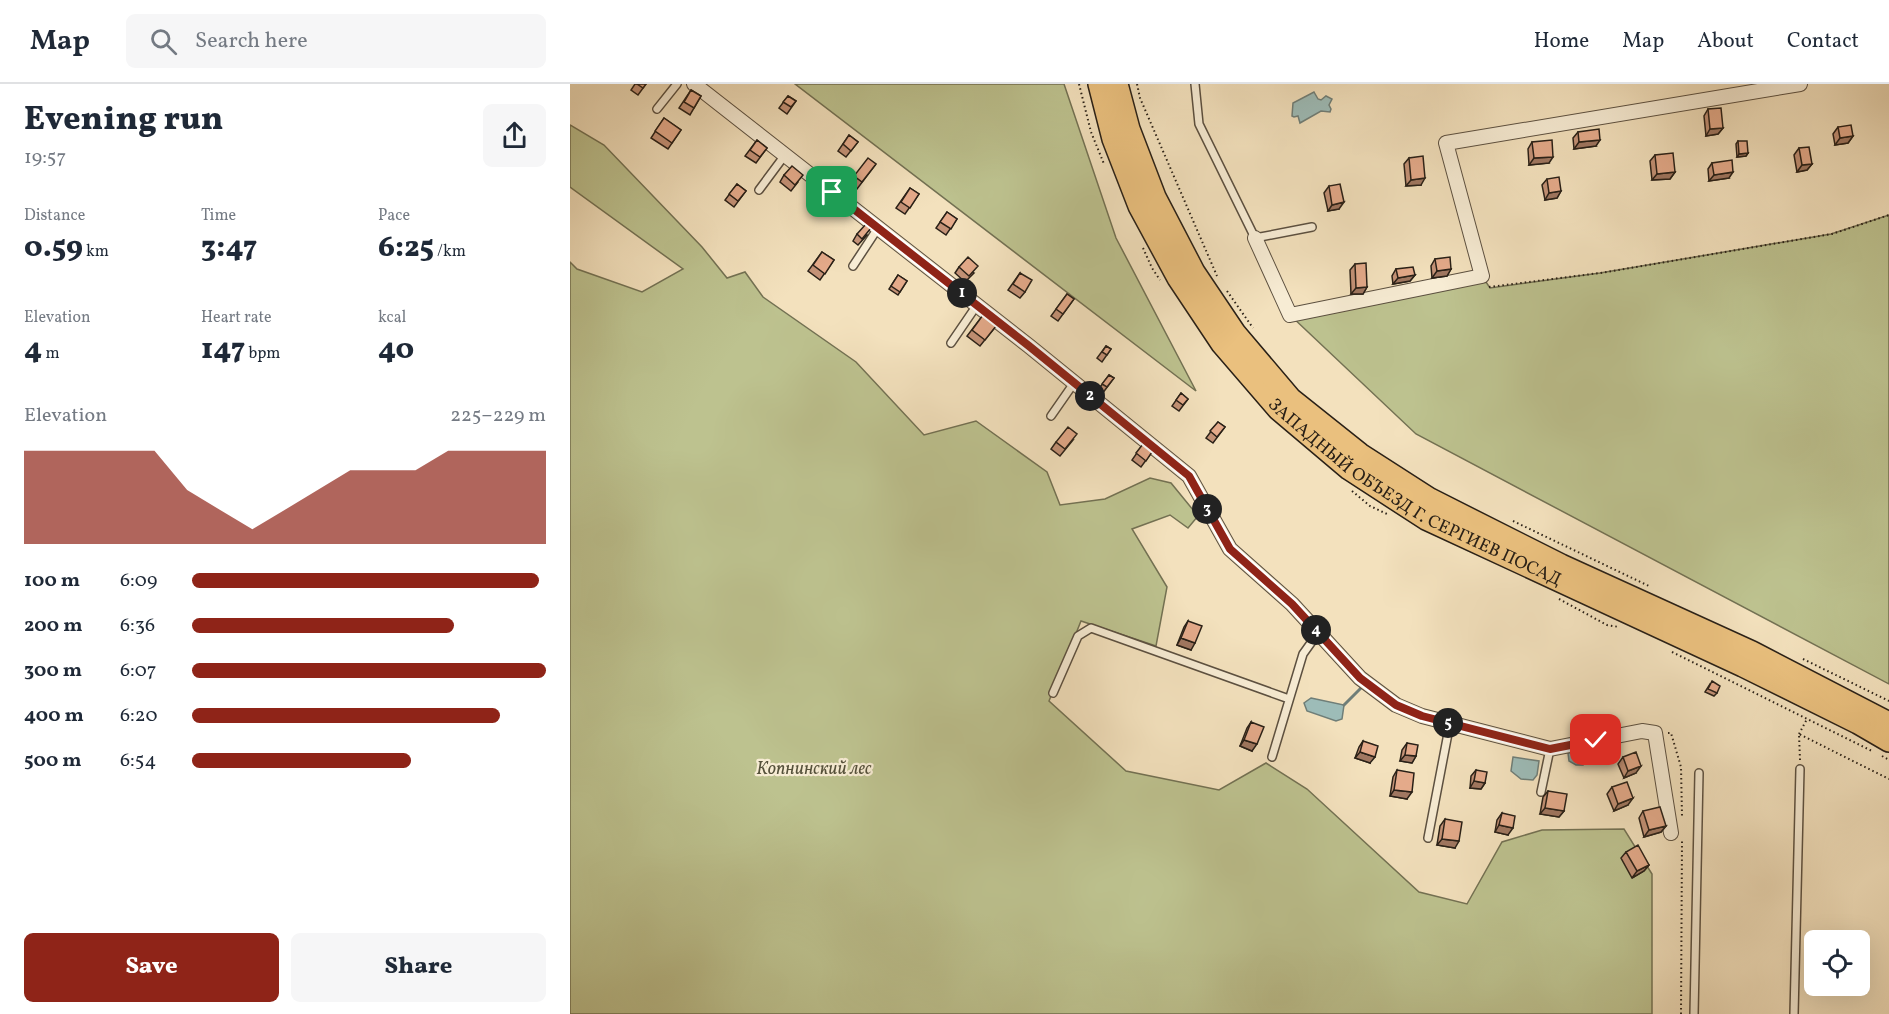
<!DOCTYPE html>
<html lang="en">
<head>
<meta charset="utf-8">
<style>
	body { margin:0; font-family:Vollkorn,serif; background:#f6f6f7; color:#1f2937; height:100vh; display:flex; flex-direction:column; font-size:22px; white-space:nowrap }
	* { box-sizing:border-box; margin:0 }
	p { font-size:20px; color:#747a83 }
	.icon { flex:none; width:33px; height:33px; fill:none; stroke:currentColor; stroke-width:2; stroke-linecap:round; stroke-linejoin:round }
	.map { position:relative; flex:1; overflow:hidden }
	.drawer { display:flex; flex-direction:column; background:#fff; width:570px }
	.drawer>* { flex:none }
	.tools { position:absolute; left:1234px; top:846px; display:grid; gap:12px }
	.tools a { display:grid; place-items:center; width:66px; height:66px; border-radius:9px; background:#fff; box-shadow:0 6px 24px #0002; font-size:30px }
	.pin { position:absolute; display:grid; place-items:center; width:51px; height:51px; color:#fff; margin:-26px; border-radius:12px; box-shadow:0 3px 9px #0006 }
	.km { position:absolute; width:30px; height:30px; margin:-15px; border-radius:50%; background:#222; color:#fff; font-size:16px; line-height:30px; text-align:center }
	.round { display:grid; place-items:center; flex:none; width:63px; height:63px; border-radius:9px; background:#f6f6f7 }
	.summary { display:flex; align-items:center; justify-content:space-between; height:102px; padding:0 24px }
	h1 { font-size:33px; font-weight:800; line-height:45px }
	.metrics { display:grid; grid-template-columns:repeat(3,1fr); gap:9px; height:102px; padding:6px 24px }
	.metrics div { display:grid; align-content:center }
	.metrics b { font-size:30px; font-weight:800 }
	.metrics small { font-size:16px; font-weight:400 }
	.metrics p { font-size:16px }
	.chart { height:168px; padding:12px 24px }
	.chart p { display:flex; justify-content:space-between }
	.chart svg { width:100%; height:108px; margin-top:6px; fill:#8f2418; opacity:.7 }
	.cta { display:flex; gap:12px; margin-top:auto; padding:12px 24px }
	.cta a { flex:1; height:69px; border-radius:9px; background:#8f2418; color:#fff; font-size:24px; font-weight:800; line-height:69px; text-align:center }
	.cta a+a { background:#f6f6f7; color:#1f2937 }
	ul { padding:0 24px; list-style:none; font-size:20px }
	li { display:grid; grid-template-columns:96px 72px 1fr; align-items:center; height:45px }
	li i { height:15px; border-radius:8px; background:#8f2418 }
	header { display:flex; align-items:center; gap:36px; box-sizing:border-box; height:84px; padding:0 30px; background:#fff; border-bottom:2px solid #e0e1e3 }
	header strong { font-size:28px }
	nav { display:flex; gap:33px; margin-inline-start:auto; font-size:21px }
	.search { width:420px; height:54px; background:#f6f6f7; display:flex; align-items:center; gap:15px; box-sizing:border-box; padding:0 21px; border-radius:9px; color:#747a83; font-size:22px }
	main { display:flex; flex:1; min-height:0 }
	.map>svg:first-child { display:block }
</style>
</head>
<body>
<header>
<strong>Map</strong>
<div class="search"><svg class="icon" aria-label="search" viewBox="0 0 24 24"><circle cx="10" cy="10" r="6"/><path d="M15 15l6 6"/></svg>Search here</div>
<nav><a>Home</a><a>Map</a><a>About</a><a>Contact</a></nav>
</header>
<main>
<section class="drawer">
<div class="summary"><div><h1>Evening run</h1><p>19:57</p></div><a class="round"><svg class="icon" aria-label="share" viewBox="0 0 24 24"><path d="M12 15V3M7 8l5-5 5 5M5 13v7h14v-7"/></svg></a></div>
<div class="metrics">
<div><p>Distance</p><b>0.59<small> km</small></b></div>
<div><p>Time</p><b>3:47</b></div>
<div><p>Pace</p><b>6:25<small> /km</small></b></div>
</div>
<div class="metrics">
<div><p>Elevation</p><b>4<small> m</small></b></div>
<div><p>Heart rate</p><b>147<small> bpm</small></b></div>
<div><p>kcal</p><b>40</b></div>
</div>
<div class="chart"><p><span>Elevation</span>225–229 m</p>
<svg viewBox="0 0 160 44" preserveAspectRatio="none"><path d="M0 44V6L10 6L20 6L30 6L40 6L50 22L60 30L70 38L80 30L90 22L100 14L110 14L120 14L130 6L140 6L150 6L160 6V44z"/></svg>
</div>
<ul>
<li><b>100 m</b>6:09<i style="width:98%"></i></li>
<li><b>200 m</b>6:36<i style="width:74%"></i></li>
<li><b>300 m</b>6:07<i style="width:100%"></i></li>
<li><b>400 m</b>6:20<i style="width:87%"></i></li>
<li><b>500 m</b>6:54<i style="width:62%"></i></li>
</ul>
<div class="cta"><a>Save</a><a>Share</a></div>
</section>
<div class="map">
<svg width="1319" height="930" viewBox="0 0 1319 930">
	<rect width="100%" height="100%" fill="#f3e1bd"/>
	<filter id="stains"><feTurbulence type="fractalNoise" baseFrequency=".00333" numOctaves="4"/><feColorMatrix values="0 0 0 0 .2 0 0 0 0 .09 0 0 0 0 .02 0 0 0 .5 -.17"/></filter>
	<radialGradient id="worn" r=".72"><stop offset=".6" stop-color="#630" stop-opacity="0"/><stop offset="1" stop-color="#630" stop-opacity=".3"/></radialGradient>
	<path fill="#bdc28f" stroke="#737153" stroke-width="1.5" d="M225,0H494L546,154L626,307Z
		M0,41L34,61L132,163L157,194L175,188L193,213L286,278L354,351L406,337L477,388L490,421L535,415L580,394L601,399L628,432L618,444L600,431L562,445L597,503L586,562L511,537L479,617L556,687L649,706L696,679L737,705L849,808L897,820L932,758L972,746L1054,745L1082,790V930H0V178L7,185L72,208L113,185L0,103Z
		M1319,131V600L846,350L720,231L912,192L920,204L1030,189L1261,150Z"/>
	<path fill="#9dbcb8" stroke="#6f7e78" stroke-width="1.5" d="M744,8L748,15L751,16L756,12L762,15L759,21L761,25L760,28L751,27L730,39L728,32L724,33L722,32L723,19Z
		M741,614L774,621L772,635L766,637L737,627L734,619Z
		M1014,666L1018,677L1013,681H1006L999,677L998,669Z
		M943,673L969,677L967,691L963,696L951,695L941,687Z"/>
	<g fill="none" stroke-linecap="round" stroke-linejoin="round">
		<path stroke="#6f7e78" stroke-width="3" d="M774,621L792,603"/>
		<defs>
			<path id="lane" d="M625,0L629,40L685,154L742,143
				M87,25L107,0
				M189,106L215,71
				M283,182L308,144
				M381,259L407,221
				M481,332L504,299
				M483,609L508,552L521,544L719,615
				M702,673L733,570L748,549
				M971,708L980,665
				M858,754L880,639
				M1124,930L1129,689
				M1224,930L1230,685"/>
			<path id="street" d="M124,0L459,262L619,392L660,465L722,520L790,594L826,621L852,632L980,665L1072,647L1085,649L1101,749
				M685,154L720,231L912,192L876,59L1230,0"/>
			<g id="primary">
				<path id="s1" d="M529,0L543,55L569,122L608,194L652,260L708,325L779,385L856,435L1173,582L1288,639L1319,657"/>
				<path d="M547,0L559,45L585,113L624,188L665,249L721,315L790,370L860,415L991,481L1182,568L1319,639"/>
			</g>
		</defs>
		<use href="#lane" stroke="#5c5040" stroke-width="10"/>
		<use href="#street" stroke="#5c5040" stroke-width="16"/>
		<use href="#primary" stroke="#292017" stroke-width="24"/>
		<path stroke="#292017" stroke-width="2" stroke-dasharray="1.5 3" stroke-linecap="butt" d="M509,0L521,48L534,80
			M567,0L570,14L647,192
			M573,164L582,184L590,196
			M919,203L1030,189L1262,150L1319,131
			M657,207L683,244
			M782,407L800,422L817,430
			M943,437L1081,503
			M989,515L1037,541L1049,543
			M1102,568L1302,667
			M1233,575L1319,617
			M1098,649H1101L1111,683L1112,732
			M1229,650L1237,635
			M1312,672L1319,676
			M1230,676L1229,650L1319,695
			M1111,930L1112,756"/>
		<use href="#lane" stroke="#f7ecd4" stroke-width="7"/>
		<use href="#street" stroke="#f7ecd4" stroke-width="14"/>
		<use href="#primary" stroke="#eac07e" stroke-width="21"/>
	</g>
	<path fill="#c49277" stroke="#292017" stroke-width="1.5" d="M65,0H76L68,11L61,6Z
		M121,6L131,12L120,31L109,24Z
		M218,12L226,17L217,30L209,24Z
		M1138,25L1153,44L1148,50L1136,52L1134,32Z
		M94,34L111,46L98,65L81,54Z
		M1268,43L1283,52L1278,59L1265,61L1263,50Z
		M1008,48L1026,62L1004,65L1003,54Z
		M279,51L288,58L276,73L268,67Z
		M187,56L197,64L186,79L175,72Z
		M1168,57L1178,69L1176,72L1167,73L1166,60Z
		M962,58L979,79L959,81L958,65Z
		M1229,64L1242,80L1237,86L1227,88L1224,71Z
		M1085,71L1105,88L1100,95L1082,96L1080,77Z
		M839,74L851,101L836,102L834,80Z
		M1142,79L1159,94L1139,97L1138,85Z
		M306,80L287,105L279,98L284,92Z
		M214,91L228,98L221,107L210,98Z
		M977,95L991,107L987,114L975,116L972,101Z
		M167,100L176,107L164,123L155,116Z
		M759,102L769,125L758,127L754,109Z
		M340,104L349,110L335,130L326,124Z
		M377,128L387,135L376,151L366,144Z
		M287,150L297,151L288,161L283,157Z
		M252,168L264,176L250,196L238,187Z
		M865,175L881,185L877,192L862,194L861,182Z
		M785,180L797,203L793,210H781L780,186Z
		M389,183L404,189L395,198L385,189Z
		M826,185L845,191L840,197L823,200L822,192Z
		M450,189L455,208L450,214L438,206Z
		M328,191L337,197L328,211L319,205Z
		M497,210L504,215L488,237L481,232Z
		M413,231L426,242L410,262L397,252Z
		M536,262L541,265L532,278L527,274Z
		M539,291L544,294L532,310L528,306Z
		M611,309L618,315L609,327L602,322Z
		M648,338L655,343L643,359L636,354Z
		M503,356L490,372L481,365L486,358Z
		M573,360L582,368L571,383L562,376Z
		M618,537L621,566L607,561L614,543Z
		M1140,600L1147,609L1144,612L1135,608Z
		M681,638L682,667L670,662L677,644Z
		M793,657L800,679L785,674L789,663Z
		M837,659L846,672L842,679L830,677L832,666Z
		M1053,673L1066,689L1054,694L1048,680Z
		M827,686L837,715L820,712L823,693Z
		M906,686L915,699L911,705L900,704L901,692Z
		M1042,703L1058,721L1044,727L1037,710Z
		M978,707L994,727L989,733L970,730L973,713Z
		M1073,727L1096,742L1091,748L1074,753L1069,734Z
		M932,729L938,751L925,748L927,736Z
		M875,735L885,764L867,761L870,742Z
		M1056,768L1079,781L1074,787L1062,794L1051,774Z"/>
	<path fill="#a07761" stroke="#292017" stroke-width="1.5" d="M1153,44L1148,50L1136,52L1140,45Z
		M1283,52L1278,59L1265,61L1270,54Z
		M1030,56L1026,62L1004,65L1009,58Z
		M1178,69L1176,72L1167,73L1169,70Z
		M983,73L979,79L959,81L964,74Z
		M1242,80L1237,86L1227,88L1232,81Z
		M1105,88L1100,95L1082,96L1087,90Z
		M1163,88L1159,94L1139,97L1144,91Z
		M855,94L851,101L836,102L841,96Z
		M991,107L987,114L975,116L979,109Z
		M774,118L769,125L758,127L762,121Z
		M881,185L877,192L862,194L867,187Z
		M845,191L840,197L823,200L828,194Z
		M797,203L793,210H781L786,204Z
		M611,554L625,559L621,566L607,561Z
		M674,656L687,660L682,667L670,662Z
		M790,668L805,673L800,679L785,674Z
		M835,671L846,672L842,679L830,677Z
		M1071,682L1066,689L1054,694L1058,687Z
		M904,697L915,699L911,705L900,704Z
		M824,706L842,708L837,715L820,712Z
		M1063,714L1058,721L1044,727L1048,720Z
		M975,724L994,727L989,733L970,730Z
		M929,741L943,744L938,751L925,748Z
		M1096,742L1091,748L1074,753L1079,746Z
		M872,755L889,757L885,764L867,761Z
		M1079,781L1074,787L1062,794L1067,787Z"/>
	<path fill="#e4aa8a" stroke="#292017" stroke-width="1.5" d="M67,0H76L73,4Z
		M121,6L131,12L124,24L114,18Z
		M218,12L226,17L221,23L213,18Z
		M1151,24L1153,44L1140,45L1138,25Z
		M94,34L111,46L102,59L85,47Z
		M1281,41L1283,52L1270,54L1268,43Z
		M1029,45L1030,56L1009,58L1008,48Z
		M279,51L288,58L281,67L273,60Z
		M187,56L197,64L190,73L180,66Z
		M982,56L983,73L964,74L962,58Z
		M1168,57H1177L1178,69L1169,70Z
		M1239,63L1242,80L1232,81L1229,64Z
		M1103,69L1105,88L1087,90L1085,71Z
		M853,72L855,94L841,96L839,74Z
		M298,74L306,80L292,98L284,92Z
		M1162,76L1163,88L1144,91L1142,79Z
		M222,82L233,91L225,101L214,91Z
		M989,93L991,107L979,109L977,95Z
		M167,100L176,107L168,117L159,110Z
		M770,100L774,118L762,121L759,102Z
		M340,104L349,110L340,124L331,118Z
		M377,128L387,135L381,145L370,138Z
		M296,140L301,144L292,155L287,150Z
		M252,168L264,176L255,190L243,181Z
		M398,173L408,182L399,192L389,183Z
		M880,173L881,185L867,187L865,175Z
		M796,179L797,203L786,204L785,180Z
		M843,183L845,191L828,194L826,185Z
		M450,189L462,196L455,208L443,200Z
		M328,191L337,197L330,208L321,202Z
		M497,210L504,215L493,230L486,225Z
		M413,231L426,242L415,256L402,246Z
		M536,262L541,265L537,271L532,268Z
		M539,291L544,294L537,303L532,300Z
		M611,309L618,315L613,321L606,316Z
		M648,338L655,343L647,353L640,347Z
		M498,343L507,350L495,365L486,358Z
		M573,360L582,368L576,377L566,369Z
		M618,537L632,542L625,559L611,554Z
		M1142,597L1150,602L1147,609L1138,605Z
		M681,638L694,643L687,660L674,656Z
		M793,657L808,662L805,673L790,668Z
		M837,659L848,661L846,672L835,671Z
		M1066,668L1071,682L1058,687L1053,673Z
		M827,686L844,689L842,708L824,706Z
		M906,686L917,688L915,699L904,697Z
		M1057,698L1063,714L1048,720L1042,703Z
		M978,707L997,710L994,727L975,724Z
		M1090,723L1096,742L1079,746L1073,727Z
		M932,729L945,732L943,744L929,741Z
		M875,735L892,738L889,757L872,755Z
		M1068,761L1079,781L1067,787L1056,768Z"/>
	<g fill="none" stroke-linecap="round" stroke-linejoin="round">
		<defs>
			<path id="route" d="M262,108L459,262L619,392L660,465L722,520L790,594L826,621L852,632L980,665L1026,656"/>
		</defs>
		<use href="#route" stroke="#fff" stroke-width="12"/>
		<use href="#route" stroke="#8f2418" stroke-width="8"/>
	</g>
	<g text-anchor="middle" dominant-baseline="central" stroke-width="4.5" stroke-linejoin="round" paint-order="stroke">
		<g font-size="18" fill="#292017" stroke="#f7ecd4">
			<text stroke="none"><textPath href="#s1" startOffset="537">ЗАПАДНЫЙ ОБЪЕЗД Г. СЕРГИЕВ ПОСАД</textPath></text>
		</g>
		<g font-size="18" font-style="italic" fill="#55513b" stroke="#f7ecd4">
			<text x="244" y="685">Копнинский лес</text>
		</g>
	</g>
	<rect width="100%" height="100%" filter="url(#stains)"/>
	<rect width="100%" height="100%" fill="url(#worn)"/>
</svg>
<div class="tools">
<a><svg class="icon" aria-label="locate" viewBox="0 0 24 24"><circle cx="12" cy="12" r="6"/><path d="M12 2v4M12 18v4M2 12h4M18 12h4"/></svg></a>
</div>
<div class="pin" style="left:262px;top:108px;background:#1e9e55"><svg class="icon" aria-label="arrive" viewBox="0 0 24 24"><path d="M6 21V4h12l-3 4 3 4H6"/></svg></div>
<div class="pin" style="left:1026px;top:656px;background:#d93025"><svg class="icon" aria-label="check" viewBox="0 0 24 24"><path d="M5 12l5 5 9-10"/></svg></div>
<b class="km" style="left:392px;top:209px">1</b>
<b class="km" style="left:520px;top:312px">2</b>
<b class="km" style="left:637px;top:425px">3</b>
<b class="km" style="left:746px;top:546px">4</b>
<b class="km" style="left:878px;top:639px">5</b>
</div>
</main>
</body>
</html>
